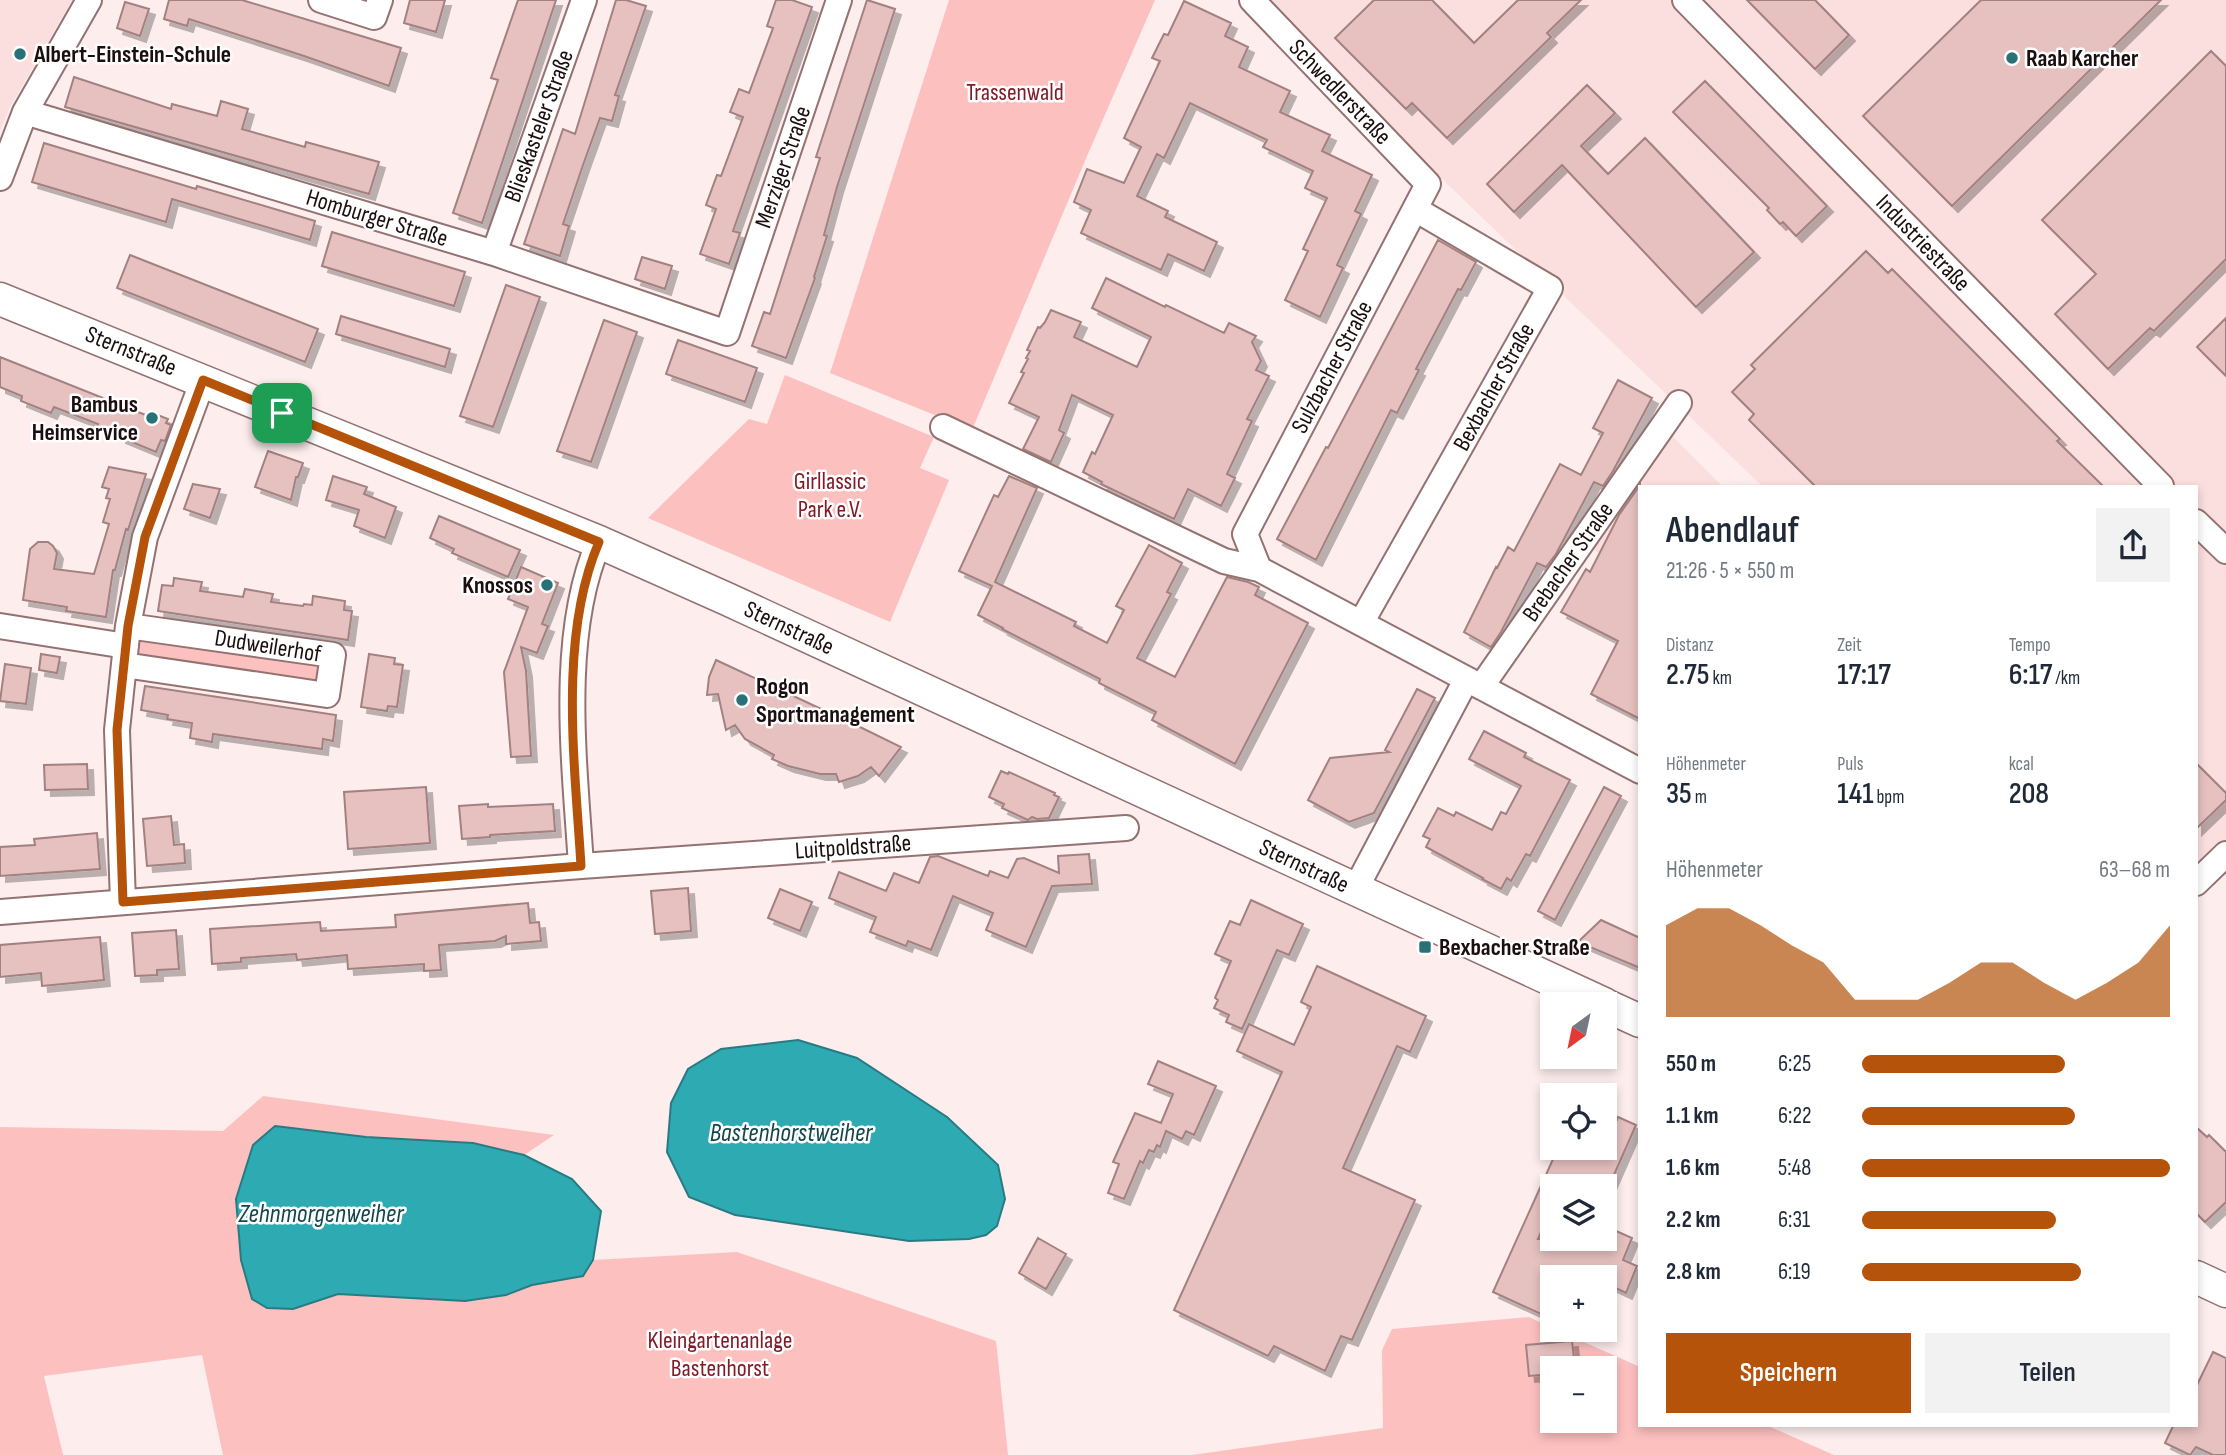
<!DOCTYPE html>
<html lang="de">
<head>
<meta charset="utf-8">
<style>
	body { margin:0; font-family:"Sofia Sans Condensed",sans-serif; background:#f2f2f3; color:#1f2937; height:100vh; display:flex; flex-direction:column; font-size:26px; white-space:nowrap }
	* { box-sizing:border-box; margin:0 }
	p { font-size:23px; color:#747a83 }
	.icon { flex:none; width:38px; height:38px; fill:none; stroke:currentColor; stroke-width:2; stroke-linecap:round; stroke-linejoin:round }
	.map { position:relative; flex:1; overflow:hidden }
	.sheet { position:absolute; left:1638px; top:485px; width:560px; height:942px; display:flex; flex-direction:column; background:#fff; border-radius:0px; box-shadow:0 4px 10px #0003 }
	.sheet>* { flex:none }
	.needle { width:46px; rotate:213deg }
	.fabs { position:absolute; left:1540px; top:992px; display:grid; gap:14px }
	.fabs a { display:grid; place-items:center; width:77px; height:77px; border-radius:0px; background:#fff; box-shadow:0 4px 10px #0003; font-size:35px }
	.pin { position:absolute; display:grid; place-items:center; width:60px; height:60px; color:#fff; margin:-30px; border-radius:14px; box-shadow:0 4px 10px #0006 }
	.round { display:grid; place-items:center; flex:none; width:74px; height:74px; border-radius:0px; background:#f2f2f3 }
	.overview { display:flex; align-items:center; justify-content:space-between; height:119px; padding:0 28px }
	h1 { font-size:38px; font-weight:600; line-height:52px }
	.metrics { display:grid; grid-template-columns:repeat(3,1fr); gap:10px; height:119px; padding:7px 28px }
	.metrics div { display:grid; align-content:center }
	.metrics b { font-size:30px; font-weight:600 }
	.metrics small { font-size:19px; font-weight:400 }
	.metrics p { font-size:19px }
	.chart { height:196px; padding:14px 28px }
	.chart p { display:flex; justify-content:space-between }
	.chart svg { width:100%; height:126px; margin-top:7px; fill:#b45309; opacity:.7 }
	.cta { display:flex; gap:14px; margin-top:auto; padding:14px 28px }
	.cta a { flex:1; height:80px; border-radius:0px; background:#b45309; color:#fff; font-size:28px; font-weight:600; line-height:80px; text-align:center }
	.cta a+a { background:#f2f2f3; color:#1f2937 }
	ul { padding:0 28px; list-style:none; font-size:23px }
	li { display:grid; grid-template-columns:112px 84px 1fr; align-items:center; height:52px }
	li i { height:18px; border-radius:9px; background:#b45309 }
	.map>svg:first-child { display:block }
</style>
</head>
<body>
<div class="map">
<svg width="2226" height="1455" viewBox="0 0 2226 1455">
	<defs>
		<filter id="shadow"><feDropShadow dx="6" dy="6" stdDeviation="0" flood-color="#0004"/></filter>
	</defs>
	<rect width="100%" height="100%" fill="#fdeded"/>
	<path fill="#fbdede" d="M0,0H72L10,107L0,131Z
		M1251,0H2226V843L2196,872V486H1762L1391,130Z
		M1672,436L1722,486H1640V574L1588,547Z"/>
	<path fill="#fcc0bf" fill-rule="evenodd" d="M949,0H1155L1087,156L972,430L830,373Z
		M785,375L934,437L920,468L949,480L890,622L648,518L749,419L767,424Z
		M128,626L333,655L327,695L124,665Z
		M263,1096L554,1135L524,1155L473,1143L366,1137L275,1126L241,1260L252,1299L266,1308L293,1309L338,1294L465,1301L506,1295L532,1285L583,1276L593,1260L737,1252L996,1341L1008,1455H223L202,1355L44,1376L63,1455H0V1127L223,1131Z
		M1529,1317L1552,1328V1330H1557L1640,1367V1424L1766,1425L1834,1455H1192L1383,1428L1382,1350L1392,1329ZM1552,1368H1605V1421H1552Z"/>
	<path fill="#2eaab3" stroke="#287b82" stroke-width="2" d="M798,1040L857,1058L947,1117L998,1165L1005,1199L997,1226L986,1235L969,1239L909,1241L735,1215L689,1197L667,1152L671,1103L688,1069L721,1049Z
		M275,1126L366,1137L473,1143L524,1155L572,1179L601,1211L593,1260L583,1276L532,1285L506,1295L465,1301L338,1294L293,1309L267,1308L252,1299L241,1260L236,1199L253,1145Z"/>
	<path fill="#e6c1c0" stroke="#a38180" stroke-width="2" filter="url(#shadow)" d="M169,0H242L401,48L389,86L304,56L189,19L187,26L164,19Z
		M410,0H445L436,32L404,23Z
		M518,0H556L482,223L453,213L498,80L491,78Z
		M616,0H626L646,6L615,95L619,96L612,121L600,118L583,165L563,224L569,226L560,256L524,244L563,129L575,134Z
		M776,0H792L812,7L733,231L740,233L729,264L700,254L716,209L706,205L717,175L721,176L743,117L730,112L739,89L749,93L773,28L767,26Z
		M867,0L895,9L837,187L824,235L827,236L814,277L815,278L786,358L752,346L764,312L770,314L820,158L816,157Z
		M1374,0H1432L1474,43L1518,0H1581L1547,33L1551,37L1447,138L1412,103L1406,109L1335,38Z
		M1747,0H1815L1849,35L1815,69Z
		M1981,0H2161L1952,206L1863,116Z
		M1184,1L1231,23L1225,36L1248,47L1239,67L1290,91L1280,112L1330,135L1322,151L1372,175L1355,211L1361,214L1337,265L1343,268L1320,317L1285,300L1308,251L1303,249L1327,198L1305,188L1313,171L1263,147L1267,140L1190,103L1164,158L1157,154L1137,196L1168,211L1165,217L1217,242L1204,271L1168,254L1161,270L1081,233L1091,210L1074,202L1087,169L1124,183L1141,147L1124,138L1160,61L1152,58L1164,34L1168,35Z
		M125,2L149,9L140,36L117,28Z
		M2211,51L2226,66V259L2154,331L2150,328L2108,369L2055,314L2096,274L2042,220Z
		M74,77L171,109L172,104L217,116L221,101L248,109L242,129L305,147L306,142L379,162L369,194L65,107Z
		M1705,81L1827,206L1796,236L1783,222L1780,224L1767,210L1769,208L1673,112Z
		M1587,85L1615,113L1581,146L1608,174L1645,138L1754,252L1696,307L1562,165L1514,212L1487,184Z
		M44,143L196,189L197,186L315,221L310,240L172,199L166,222L32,182Z
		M332,232L465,272L454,306L322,266Z
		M1438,240L1476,262L1461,290L1458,289L1416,369L1419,370L1397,413L1391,410L1316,560L1277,539L1326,447L1328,448Z
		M1866,251L1888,273L1892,269L2060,439L2057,441L2103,486H1815L1749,420L1754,414L1732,392L1755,369L1751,365Z
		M130,255L318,329L305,362L117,288Z
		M642,257L672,266L665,289L635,279Z
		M1106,278L1165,307L1166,305L1224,333L1229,323L1256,336L1252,342L1261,361L1256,370L1269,376L1247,419L1252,421L1227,474L1235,478L1221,506L1188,489L1174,519L1101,484L1102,482L1083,472L1092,452L1095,454L1113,415L1072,395L1059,430L1064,433L1051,462L1023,449L1039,417L1009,403L1024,373L1021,372L1028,359L1026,358L1030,351L1027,350L1038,327L1040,328L1045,322L1051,310L1081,322L1074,337L1137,367L1151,337L1092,308Z
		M506,285L540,297L493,427L460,416Z
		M341,316L450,349L445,367L336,334Z
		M2226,318V376L2197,347Z
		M604,320L637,332L591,462L557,451Z
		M678,340L757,368L745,402L666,374Z
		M0,357L148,416L150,412L168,419L166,423L171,425L165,441L161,440L156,452L120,437V435L97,426L98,424L54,407L51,413L21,401L22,396L0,387Z
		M1618,380L1652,398L1613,471L1603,486L1594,482L1556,554L1546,567L1537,563L1501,632L1491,647L1464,632L1496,567L1497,568L1508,547L1514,551L1560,464L1581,475L1603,433L1593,428Z
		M268,451L303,463L298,477H296L291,500L255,487Z
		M109,467L146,474L128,530L126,529L115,570H113L106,617L66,611L67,607L23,600L30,549L38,542H48L53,546L57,553L54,569L94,574L109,524L103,522L110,499L106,498L109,489L102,487Z
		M333,476L367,487L364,494L396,507L385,538L354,526L359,510L326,500Z
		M1009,476L1037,488L995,582L1076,622L1074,626L1107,643L1124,610L1116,606L1149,545L1182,563L1167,592L1171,594L1137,658L1175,677L1227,577L1248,582L1259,587L1255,595L1308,623L1235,764L1152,720L1156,712L1099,683L1100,679L1002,629L1003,628L978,615L992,586L959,571L994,495L998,497Z
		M193,484L220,489L210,518L184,509Z
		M1640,485V719L1591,694L1618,641L1561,612L1586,569L1590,572L1619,515Z
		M439,516L520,550L508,577L452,553L454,549L430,538Z
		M521,567L558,583L542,624L548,626L537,653L521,647L526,671L531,756L511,757L504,672L528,607L508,599Z
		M174,578L202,582L200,591L243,597L245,589L273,594L271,602L303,606L304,604L312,605L313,596L345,601L344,610L352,611L348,640L158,611L162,585L173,586Z
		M41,654L60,657L57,673L39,670Z
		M369,654L395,658L394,664L403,665L397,707L388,706L387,711L361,707Z
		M716,660L862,728L901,747L879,776L871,767L858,776L839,782L836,774H820L788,766L772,759L774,755L745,739L735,725L726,730L718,694L707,695L709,677Z
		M5,664L31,668L26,704L0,701Z
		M145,686L336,715L333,741L323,739L322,749L213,734L212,742L190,738L192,723L167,719L168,715L141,710Z
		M1417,689L1435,698L1374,813L1349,822L1308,800L1330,758L1389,752L1385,750Z
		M1484,731L1526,753L1524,757L1570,780L1530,856L1526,854L1511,881L1507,878L1501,889L1482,879L1483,878L1426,847L1430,839L1423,836L1438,808L1454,816L1456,812L1492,830L1501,812L1506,814L1521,786L1469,759Z
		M2196,763L2226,793V800L2196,829Z
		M87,764L88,789L45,790L44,765Z
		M1001,771L1008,774L1009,772L1055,793L1054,795L1059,797L1049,818L1037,819L1032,817L1028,820L1002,808L1004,804L989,797Z
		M426,787L430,843L348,849L344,792Z
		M1604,787L1621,796L1555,920L1538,911Z
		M488,804V807L553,804L555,831L490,835V837L462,839L459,806Z
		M171,816L174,845L184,844L185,863L147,866L143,819Z
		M97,833L100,869L0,876V847L35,845L34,839Z
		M1089,854L1092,884L1052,886L1026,947L986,930L993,913L953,896L931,950L908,941L906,946L870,932L876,917L829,898L839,872L886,891L894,873L919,883L930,857L938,856L988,876L990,871L1008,878L1017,859L1024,858L1059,873L1058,856Z
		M688,888L691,931L655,934L651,891Z
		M780,889L812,902L800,931L768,918Z
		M1251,900L1303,924L1289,955L1277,950L1242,1029L1226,1022L1229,1015L1214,1008L1218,1000L1215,998L1231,961L1215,954L1230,921L1240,925Z
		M528,903L530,923L539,922L541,941L506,944V936L495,941L439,945L441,970L424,971V964L348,969L347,955L297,960L296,954L241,958V962L212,964L210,929L320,922L321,931L396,927L395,915Z
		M1601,920L1640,938V968L1578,942Z
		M176,930L179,969L157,970V975L135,976L132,933Z
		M100,937L104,980L42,986L41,973L0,977V945Z
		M1317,966L1426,1016L1410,1052L1397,1046L1343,1168L1415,1200L1352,1340L1341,1336L1325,1371L1274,1346L1268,1356L1174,1310L1282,1072L1237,1051L1249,1024L1294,1045L1311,1007L1301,1002Z
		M1158,1061L1216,1086L1194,1135L1186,1131L1182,1139L1166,1131L1160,1147L1157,1145L1154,1152L1149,1150L1143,1163L1140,1161L1124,1199L1108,1193L1119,1164L1113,1162L1135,1113L1161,1123L1173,1094L1148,1084Z
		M1618,1117L1636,1125L1609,1186H1552V1207L1538,1239H1605V1226L1632,1238L1623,1260L1637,1266L1626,1293L1605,1283V1278H1591L1573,1269L1569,1278H1552V1319L1493,1292L1558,1148H1605Z
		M2196,1127L2207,1137L2209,1135L2226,1152V1202L2205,1222L2196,1213Z
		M1038,1238L1066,1254L1046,1289L1019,1273Z
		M1572,1341L1575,1368H1552V1374L1529,1376L1526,1345Z
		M2213,1352L2226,1358V1455H2213L2196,1447L2190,1455L2165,1443L2174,1424H2196V1387Z"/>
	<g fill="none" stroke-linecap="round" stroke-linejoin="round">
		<defs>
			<path id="minor" d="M321,0L374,17L380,0
				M1252,0L1428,184L1245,534L1259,569L1640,771
				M1685,0L2161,486
				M25,112L494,253L727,333L839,0
				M0,178L25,112L89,0
				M494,253L584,0
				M943,427L1224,561L1259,569
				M2196,522L2226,551
				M1361,623L1550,288L1415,209
				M0,626L126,646
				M124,665L327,695L333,655L128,626
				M1481,687L1679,403
				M581,866C575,766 558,636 599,542
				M2196,883L2226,854
				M1355,890L1466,680
				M123,902L117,730L128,626L145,537L203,380
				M0,912L581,866L1126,828"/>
			<path id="major" d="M0,299L599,542L727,599L1604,1004
				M1605,1005L1640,1021
				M2196,1277L2226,1291"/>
		</defs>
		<use href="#minor" stroke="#937271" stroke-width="28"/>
		<use href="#major" stroke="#937271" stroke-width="35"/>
		<use href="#minor" stroke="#fff" stroke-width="24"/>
		<use href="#major" stroke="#fff" stroke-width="32"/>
	</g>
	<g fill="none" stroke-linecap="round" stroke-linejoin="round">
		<defs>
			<path id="route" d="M203,380L599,542C558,637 575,765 581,866L123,902L117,730L128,626L145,537Z"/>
		</defs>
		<use href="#route" stroke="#fff" stroke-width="14"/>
		<use href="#route" stroke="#b45309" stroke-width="9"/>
	</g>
	<g fill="#287277" stroke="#fefefe" stroke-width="2.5">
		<circle cx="20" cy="54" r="7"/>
		<circle cx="2012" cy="58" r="7"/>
		<circle cx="152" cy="418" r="7"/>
		<circle cx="547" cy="585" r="7"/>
		<circle cx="742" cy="700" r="7"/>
		<rect x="1418" y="940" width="14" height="14" rx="3.5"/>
	</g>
	<g text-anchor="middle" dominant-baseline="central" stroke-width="5" stroke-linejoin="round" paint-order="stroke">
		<g font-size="24" font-weight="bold" fill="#1a0e0e" stroke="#fefefe" text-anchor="start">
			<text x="34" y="54">Albert-Einstein-Schule</text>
			<text x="2026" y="58">Raab Karcher</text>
			<text x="138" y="404" text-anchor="end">Bambus<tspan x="138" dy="28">Heimservice</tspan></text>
			<text x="533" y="585" text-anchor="end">Knossos</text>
			<text x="756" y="686">Rogon<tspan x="756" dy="28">Sportmanagement</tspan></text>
			<text x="1439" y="947">Bexbacher Straße</text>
		</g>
		<g font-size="24" fill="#801b28" stroke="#fefefe">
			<text x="1015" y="92">Trassenwald</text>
			<text x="830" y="481">Girllassic<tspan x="830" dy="28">Park e.V.</tspan></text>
			<text x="720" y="1340">Kleingartenanlage<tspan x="720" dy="28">Bastenhorst</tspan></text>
		</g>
		<g font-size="24" fill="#1a0e0e" stroke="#fefefe">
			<text transform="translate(1340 92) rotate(46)">Schwedlerstraße</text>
			<text transform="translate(539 126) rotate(-70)">Blieskasteler Straße</text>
			<text transform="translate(783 167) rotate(-71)">Merziger Straße</text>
			<text transform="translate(377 218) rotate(17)">Homburger Straße</text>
			<text transform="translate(1923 243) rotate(46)">Industriestraße</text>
			<text transform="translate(131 351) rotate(22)">Sternstraße</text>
			<text transform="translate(1332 367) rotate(-62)">Sulzbacher Straße</text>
			<text transform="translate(1494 387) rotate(-61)">Bexbacher Straße</text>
			<text transform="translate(1568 562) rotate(-55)">Brebacher Straße</text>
			<text transform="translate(789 628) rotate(25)">Sternstraße</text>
			<text transform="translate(268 646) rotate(9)">Dudweilerhof</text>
			<text transform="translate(853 847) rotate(-4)">Luitpoldstraße</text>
			<text transform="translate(1304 866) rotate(25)">Sternstraße</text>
		</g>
		<g font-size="26" font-style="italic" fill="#13474b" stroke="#fefefe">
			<text x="791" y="1133">Bastenhorstweiher</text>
			<text x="321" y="1214">Zehnmorgenweiher</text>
		</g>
	</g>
</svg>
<div class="fabs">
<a><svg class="needle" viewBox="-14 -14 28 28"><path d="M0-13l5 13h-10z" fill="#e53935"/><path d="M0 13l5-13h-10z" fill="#747a83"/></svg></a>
<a><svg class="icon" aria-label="locate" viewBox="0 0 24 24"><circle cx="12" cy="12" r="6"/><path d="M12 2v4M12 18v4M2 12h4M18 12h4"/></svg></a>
<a><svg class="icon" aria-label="layers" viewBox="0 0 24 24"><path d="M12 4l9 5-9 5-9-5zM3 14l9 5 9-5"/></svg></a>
<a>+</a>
<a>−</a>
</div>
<div class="pin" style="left:282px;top:413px;background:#1e9e55"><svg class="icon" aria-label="arrive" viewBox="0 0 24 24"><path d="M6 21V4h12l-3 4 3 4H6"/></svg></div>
<section class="sheet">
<div class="overview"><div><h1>Abendlauf</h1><p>21:26 · 5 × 550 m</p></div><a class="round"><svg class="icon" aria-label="share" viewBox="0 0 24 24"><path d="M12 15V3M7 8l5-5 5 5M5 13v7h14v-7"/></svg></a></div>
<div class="metrics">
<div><p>Distanz</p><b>2.75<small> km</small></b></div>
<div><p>Zeit</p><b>17:17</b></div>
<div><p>Tempo</p><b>6:17<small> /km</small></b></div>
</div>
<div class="metrics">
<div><p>Höhenmeter</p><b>35<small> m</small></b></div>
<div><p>Puls</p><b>141<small> bpm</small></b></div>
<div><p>kcal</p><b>208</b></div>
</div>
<div class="chart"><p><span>Höhenmeter</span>63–68 m</p>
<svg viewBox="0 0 160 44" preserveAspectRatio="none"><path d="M0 44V12L10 6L20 6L30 12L40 19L50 25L60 38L70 38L80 38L90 32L100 25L110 25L120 32L130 38L140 32L150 25L160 12V44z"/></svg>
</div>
<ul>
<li><b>550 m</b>6:25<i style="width:66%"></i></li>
<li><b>1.1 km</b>6:22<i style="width:69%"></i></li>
<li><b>1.6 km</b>5:48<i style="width:100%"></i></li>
<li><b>2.2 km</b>6:31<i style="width:63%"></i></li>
<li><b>2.8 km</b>6:19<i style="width:71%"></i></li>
</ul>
<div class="cta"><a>Speichern</a><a>Teilen</a></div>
</section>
</div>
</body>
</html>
